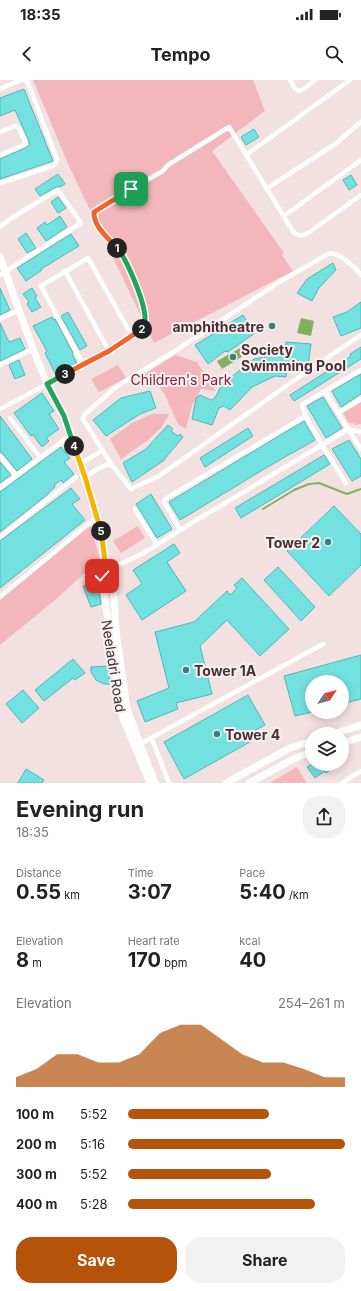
<!DOCTYPE html>
<html lang="en">
<head>
<meta charset="utf-8">
<style>
	body { margin:0; font-family:Inter,sans-serif; background:#f2f2f2; color:#222; height:100vh; display:flex; flex-direction:column; font-size:15px; white-space:nowrap }
	* { box-sizing:border-box; margin:0 }
	p { font-size:13px; color:#767676 }
	.icon { flex:none; width:22px; height:22px; fill:none; stroke:currentColor; stroke-width:2; stroke-linecap:round; stroke-linejoin:round }
	.map { position:relative; height:703px; overflow:hidden }
	.details { display:flex; flex-direction:column; background:#fff; flex:1 }
	.details>* { flex:none }
	.needle { width:26px; rotate:55deg }
	.buttons { position:absolute; left:305px; top:595px; display:grid; gap:8px }
	.buttons a { display:grid; place-items:center; width:44px; height:44px; border-radius:50%; background:#fff; box-shadow:0 2px 10px #0003; font-size:20px }
	.pin { position:absolute; display:grid; place-items:center; width:34px; height:34px; color:#fff; margin:-17px; border-radius:8px; box-shadow:0 2px 6px #0006 }
	.km { position:absolute; width:20px; height:20px; margin:-10px; border-radius:50%; background:#222; color:#fff; font-size:11px; line-height:20px; text-align:center }
	.round { display:grid; place-items:center; flex:none; width:42px; height:42px; border-radius:16px; background:#f2f2f2 }
	.headline { display:flex; align-items:center; justify-content:space-between; height:68px; padding:0 16px }
	h1 { font-size:22px; font-weight:700; line-height:30px }
	.metrics { display:grid; grid-template-columns:repeat(3,1fr); gap:6px; height:68px; padding:4px 16px }
	.metrics div { display:grid; align-content:center }
	.metrics b { font-size:20px; font-weight:700 }
	.metrics small { font-size:11px; font-weight:400 }
	.metrics p { font-size:11px }
	.chart { height:112px; padding:8px 16px }
	.chart p { display:flex; justify-content:space-between }
	.chart svg { width:100%; height:72px; margin-top:4px; fill:#b45309; opacity:.7 }
	.primary-button { display:flex; gap:8px; margin-top:auto; padding:8px 16px }
	.primary-button a { flex:1; height:46px; border-radius:16px; background:#b45309; color:#fff; font-size:16px; font-weight:700; line-height:46px; text-align:center }
	.primary-button a+a { background:#f2f2f2; color:#222 }
	ul { padding:0 16px; list-style:none; font-size:13px }
	li { display:grid; grid-template-columns:64px 48px 1fr; align-items:center; height:30px }
	li i { height:10px; border-radius:5px; background:#b45309 }
	.status { display:flex; justify-content:space-between; align-items:center; height:28px; padding:0 20px; background:#fff; direction:ltr }
	.status svg { height:11px; fill:currentColor }
	header { display:flex; justify-content:space-between; align-items:center; height:52px; padding:0 16px; background:#fff; font-size:18px; font-weight:700 }
	.map>svg:first-child { display:block }
</style>
</head>
<body>
<div class="status"><b>18:35</b><svg viewBox="0 0 49 12"><path d="M0 12V9h3v3zM5 12V6h3v6zM10 12V3h3v9zM15 12V0h3v12zM26 1h20v11H26zM47 4h2v5h-2z"/></svg></div>
<header><svg class="icon" aria-label="back" viewBox="0 0 24 24"><path d="M15 5l-7 7 7 7"/></svg>Tempo<svg class="icon" aria-label="search" viewBox="0 0 24 24"><circle cx="10" cy="10" r="6"/><path d="M15 15l6 6"/></svg></header>
<div class="map">
<svg width="361" height="703" viewBox="0 0 361 703">
	<rect width="100%" height="100%" fill="#f3e0e1"/>
	<path fill="#f3b7bb" d="M33,0H253L265,31L212,71L284,173L282,175L293,191L154,263L69,86Z
		M175,275L197,282L216,311L201,309L192,325L186,349L178,344L164,313L157,304L140,297Z
		M118,285L126,298L99,312L91,299Z
		M361,322V344L355,345L353,343H349L343,333Z
		M152,334H169L162,347L148,360L121,379L110,359L132,343Z
		M89,442L100,479L55,520L0,565V517Z
		M138,446L145,458L121,473L113,461Z
		M297,687L307,703H272L271,702Z"/>
	<path fill="#81b160" d="M301,238L314,241L311,256L297,253Z
		M244,266L248,273L222,289L217,281Z"/>
	<g fill="none" stroke-linecap="round" stroke-linejoin="round">
		<path stroke="#81b160" stroke-width="2" d="M263,429L294,410L309,404L319,403L347,414L361,409"/>
	</g>
	<path fill="#73e1df" stroke="#49bab8" d="M24,9L53,81L0,99V79L25,68L30,65L28,59L15,30L0,36V18Z
		M254,49L259,57L246,65L241,57Z
		M58,94L65,104L60,107H56L40,116L35,109Z
		M351,95L357,105L349,110L343,100Z
		M58,117L66,128L58,133L51,122Z
		M60,136L67,147L46,161L37,148L45,142L47,145Z
		M26,153L36,168L27,173L18,159Z
		M71,154L79,166L41,189L42,190L26,201L17,188Z
		M333,183L336,190L319,208L312,221L297,213L307,199Z
		M0,208L10,230L0,235Z
		M32,208L37,216L35,218L41,227L32,232L27,224L29,222L23,214Z
		M361,222V248L341,256L333,237L347,232Z
		M68,232L87,266L80,270L61,236Z
		M243,235L255,253L228,272L225,271L208,284L195,265L218,251V252L226,247L225,246Z
		M52,237L53,240L55,239L73,273L72,274L77,284L56,295L45,273L47,271L33,246Z
		M0,243L9,262L20,258L25,269L0,281Z
		M286,262L311,264L308,286L301,287V284L294,285L280,281L287,290L286,297L275,296L252,307L230,330L224,326L219,328L212,345L192,339L196,318L200,315L211,320L215,318L225,298H230L254,279L285,273Z
		M361,267V279L294,321L290,315L351,276L350,274Z
		M19,280L25,295L15,299L9,285Z
		M361,294V314L341,327L332,311Z
		M150,311L156,328L140,334L106,356L93,340L121,318Z
		M42,313L54,331L49,334L59,349L46,358L49,361L42,367L33,355L31,356L14,333Z
		M323,317L342,348L326,358L307,326Z
		M0,336L32,379L17,391L3,374L0,372Z
		M304,341L315,360L271,385L180,440L169,422Z
		M168,345L173,349L171,351L178,356L180,354L183,357L163,381L132,402L123,383L146,369Z
		M248,348L253,356L205,387L200,378Z
		M349,360L361,379V396L352,401L332,369Z
		M61,367L70,378L64,382L74,394L63,403L61,400L54,405L55,407L48,413V414L0,452V412Z
		M324,375L330,384L241,438L235,428Z
		M0,382L11,395L0,403Z
		M71,408L80,419L72,424L85,440L0,508V461Z
		M151,414L172,449L157,458L136,424Z
		M334,426L361,454V485L329,516L287,471Z
		M174,464L180,473L167,482L186,511L142,540L126,515L142,504L133,490Z
		M278,487L315,527L301,541L264,500Z
		M242,498L289,549L260,576L227,540L200,566L212,614L176,623L178,629L145,642L137,621L169,608L155,552L194,542L227,511L230,515L237,508L234,505Z
		M95,502L100,516L101,524L91,527L83,506Z
		M361,575V619L342,624V602H312V632L295,636L284,596Z
		M73,579L85,593L75,600L73,598L44,621L35,610Z
		M108,586L110,604H104L96,600L91,592V587Z
		M23,610L39,628L22,643L6,624Z
		M248,615L265,645L254,651L257,658L184,699L164,662Z
		M312,684H320L323,688L326,684H339L326,693L325,691L315,698L307,687Z
		M26,689L44,700L42,703H18Z"/>
	<g fill="none" stroke-linecap="round" stroke-linejoin="round">
		<path stroke="#fff" stroke-width="4.5" d="M290,0L295,9L299,11L304,9L315,0
			M0,9L21,0H25L28,3L57,79L56,83L53,86L0,103
			M0,52L15,46L19,48L25,61L24,65L0,75
			M246,75L350,0
			M266,109L335,64L361,42
			M284,136L361,80
			M0,147L10,139L58,110L81,143L0,195
			M65,191L109,271
			M361,195C356,188 339,173 330,173L281,201L175,271L116,307L84,335L83,339L111,384L131,409L159,396L306,292L361,255
			M0,239L19,230
			M83,284L41,206L88,178L132,256
			M0,285L33,269
			M325,311L361,290
			M0,329C19,319 141,256 145,245C150,231 128,187 121,174C113,159 92,150 93,132L99,127L163,91L168,85L229,47L294,153C301,157 305,155 311,151L361,115
			M338,333L361,319
			M10,338L40,377
			M361,352L348,349L361,369
			M0,376L16,396
			M80,384L103,370
			M85,397L101,387L111,384
			M0,408L65,359
			M135,429L157,465
			M180,450L322,365L346,403
			M0,457L76,397
			M106,488C133,482 157,465 180,450L164,422L165,419L306,336L302,325L325,311L348,349L322,365L306,336
			M0,517L97,437
			M152,659L169,703
			M140,664L323,564
			M342,703L361,691"/>
		<path stroke="#fff" stroke-width="7" d="M0,177L33,269L47,304L64,336L96,434L102,454L106,488L110,497L114,518L116,551L127,629L155,703
			M106,488L102,496L117,610L123,638L150,703
			M333,654L361,645
			M342,663L361,657
			M226,703L290,668L312,661
			M249,703L295,678L312,672"/>
	</g>
	<g fill="none" stroke-linecap="round" stroke-linejoin="round">
		<defs>
			<path id="split-1" d="M117,168C108,158 93,146 94,132L131,109"/>
			<path id="split-2" d="M117,168C127,179 145,223 145,238C145,243 145,246 142,249"/>
			<path id="split-3" d="M65,294L109,271L142,249"/>
			<path id="split-4" d="M65,294L47,304L64,336L74,366"/>
			<path id="split-5" d="M74,366L85,397L101,451"/>
			<path id="split-6" d="M101,451L106,488L102,496"/>
		</defs>
		<use href="#split-1" stroke="#fff" stroke-width="8"/>
		<use href="#split-2" stroke="#fff" stroke-width="8"/>
		<use href="#split-3" stroke="#fff" stroke-width="8"/>
		<use href="#split-4" stroke="#fff" stroke-width="8"/>
		<use href="#split-5" stroke="#fff" stroke-width="8"/>
		<use href="#split-6" stroke="#fff" stroke-width="8"/>
		<use href="#split-1" stroke="#f0652b" stroke-width="5"/>
		<use href="#split-2" stroke="#22a559" stroke-width="5"/>
		<use href="#split-3" stroke="#f0652b" stroke-width="5"/>
		<use href="#split-4" stroke="#22a559" stroke-width="5"/>
		<use href="#split-5" stroke="#f5b400" stroke-width="5"/>
		<use href="#split-6" stroke="#f5b400" stroke-width="5"/>
	</g>
	<g fill="#37807e" stroke="#f2f2f2" stroke-width="1.5">
		<circle cx="272" cy="246" r="4"/>
		<circle cx="233" cy="277" r="4"/>
		<circle cx="328" cy="462" r="4"/>
		<circle cx="186" cy="590" r="4"/>
		<circle cx="217" cy="654" r="4"/>
	</g>
	<g text-anchor="middle" dominant-baseline="central" stroke-width="4" stroke-linejoin="round" paint-order="stroke">
		<g font-size="14" font-weight="bold" fill="#4e2c30" stroke="#f2f2f2" text-anchor="start">
			<text x="264" y="246" text-anchor="end">amphitheatre</text>
			<text x="241" y="269">Society<tspan x="241" dy="16">Swimming Pool</tspan></text>
			<text x="320" y="462" text-anchor="end">Tower 2</text>
			<text x="194" y="590">Tower 1A</text>
			<text x="225" y="654">Tower 4</text>
		</g>
		<g font-size="14" fill="#8d1835" stroke="#f2f2f2">
			<text x="181" y="299">Children's Park</text>
		</g>
		<g font-size="14" fill="#4e2c30" stroke="#f2f2f2">
			<text transform="translate(114 586) rotate(81)">Neeladri Road</text>
		</g>
	</g>
</svg>
<div class="buttons">
<a><svg class="needle" viewBox="-14 -14 28 28"><path d="M0-13l5 13h-10z" fill="#e53935"/><path d="M0 13l5-13h-10z" fill="#767676"/></svg></a>
<a><svg class="icon" aria-label="layers" viewBox="0 0 24 24"><path d="M12 4l9 5-9 5-9-5zM3 14l9 5 9-5"/></svg></a>
</div>
<div class="pin" style="left:131px;top:109px;background:#1e9e55"><svg class="icon" aria-label="arrive" viewBox="0 0 24 24"><path d="M6 21V4h12l-3 4 3 4H6"/></svg></div>
<div class="pin" style="left:102px;top:496px;background:#d93025"><svg class="icon" aria-label="check" viewBox="0 0 24 24"><path d="M5 12l5 5 9-10"/></svg></div>
<b class="km" style="left:117px;top:168px">1</b>
<b class="km" style="left:142px;top:249px">2</b>
<b class="km" style="left:65px;top:294px">3</b>
<b class="km" style="left:74px;top:366px">4</b>
<b class="km" style="left:101px;top:451px">5</b>
</div>
<section class="details">
<div class="headline"><div><h1>Evening run</h1><p>18:35</p></div><a class="round"><svg class="icon" aria-label="share" viewBox="0 0 24 24"><path d="M12 15V3M7 8l5-5 5 5M5 13v7h14v-7"/></svg></a></div>
<div class="metrics">
<div><p>Distance</p><b>0.55<small> km</small></b></div>
<div><p>Time</p><b>3:07</b></div>
<div><p>Pace</p><b>5:40<small> /km</small></b></div>
</div>
<div class="metrics">
<div><p>Elevation</p><b>8<small> m</small></b></div>
<div><p>Heart rate</p><b>170<small> bpm</small></b></div>
<div><p>kcal</p><b>40</b></div>
</div>
<div class="chart"><p><span>Elevation</span>254–261 m</p>
<svg viewBox="0 0 160 44" preserveAspectRatio="none"><path d="M0 44V38L10 33L20 24L30 24L40 29L50 29L60 24L70 11L80 6L90 6L100 15L110 24L120 29L130 29L140 33L150 38L160 38V44z"/></svg>
</div>
<ul>
<li><b>100 m</b>5:52<i style="width:65%"></i></li>
<li><b>200 m</b>5:16<i style="width:100%"></i></li>
<li><b>300 m</b>5:52<i style="width:66%"></i></li>
<li><b>400 m</b>5:28<i style="width:86%"></i></li>
</ul>
<div class="primary-button"><a>Save</a><a>Share</a></div>
</section>
</body>
</html>
